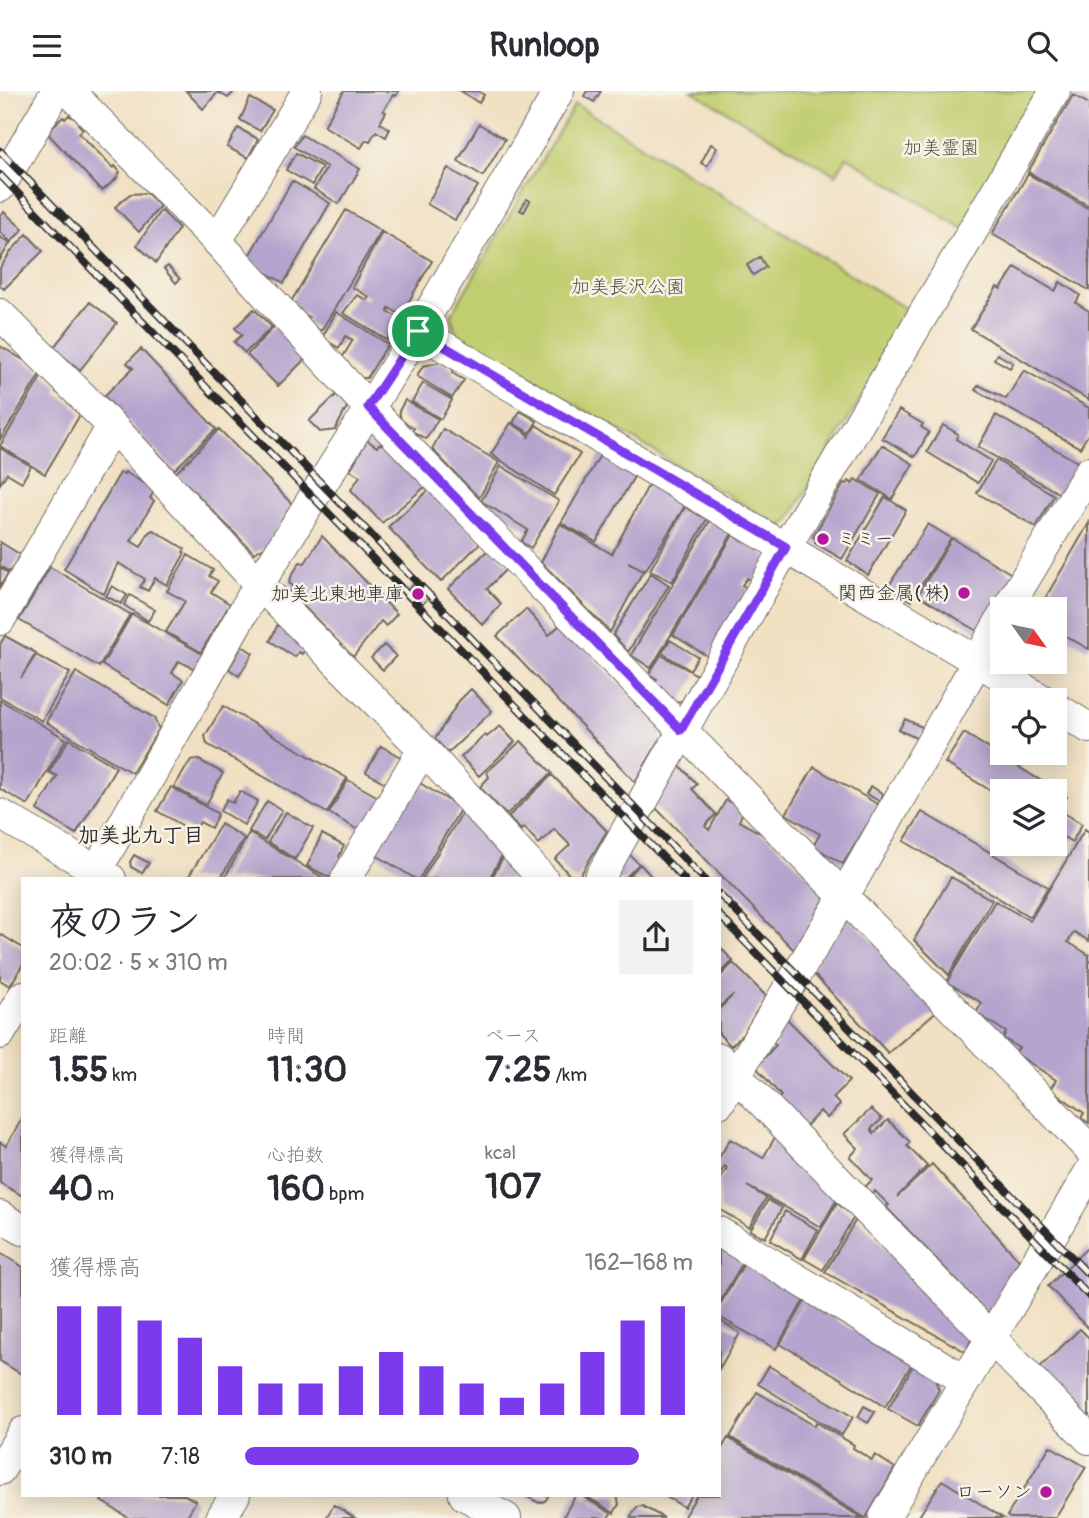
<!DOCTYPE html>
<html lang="ja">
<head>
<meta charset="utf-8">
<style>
	body { margin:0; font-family:Pangolin,"Klee One",sans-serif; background:#f2f2f3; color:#2b2b33; height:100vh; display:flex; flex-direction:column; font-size:26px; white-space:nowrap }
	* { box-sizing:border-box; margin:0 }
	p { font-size:23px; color:#7c7c81 }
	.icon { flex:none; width:38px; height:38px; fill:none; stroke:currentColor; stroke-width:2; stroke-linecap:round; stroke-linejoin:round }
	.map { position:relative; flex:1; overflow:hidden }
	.details { position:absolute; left:21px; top:786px; width:700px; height:620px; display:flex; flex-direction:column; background:#fff; border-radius:0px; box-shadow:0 4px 18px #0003 }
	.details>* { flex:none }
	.needle { width:46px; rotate:123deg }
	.buttons { position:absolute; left:990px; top:506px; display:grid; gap:14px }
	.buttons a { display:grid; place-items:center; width:77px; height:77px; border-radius:0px; background:#fff; box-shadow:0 4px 18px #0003; font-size:35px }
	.pin { position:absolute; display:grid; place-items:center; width:60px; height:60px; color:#fff; margin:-30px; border:4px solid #fff; border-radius:50%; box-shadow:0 2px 7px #0007 }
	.round { display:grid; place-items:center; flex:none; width:74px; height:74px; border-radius:0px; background:#f2f2f3 }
	.summary { display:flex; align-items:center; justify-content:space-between; height:119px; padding:0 28px }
	h1 { font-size:38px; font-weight:700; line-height:52px }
	.metrics { display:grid; grid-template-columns:repeat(3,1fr); gap:10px; height:119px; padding:7px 28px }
	.metrics div { display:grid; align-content:center }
	.metrics b { font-size:35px; font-weight:700 }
	.metrics small { font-size:19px; font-weight:400 }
	.metrics p { font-size:19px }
	.chart { height:196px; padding:14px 28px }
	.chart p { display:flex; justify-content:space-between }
	.chart svg { width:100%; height:126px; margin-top:7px; stroke:#7c3aed; stroke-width:6 }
	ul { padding:0 28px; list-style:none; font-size:23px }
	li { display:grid; grid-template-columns:112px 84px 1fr; align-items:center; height:52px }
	li i { height:18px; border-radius:9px; background:#7c3aed }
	header { display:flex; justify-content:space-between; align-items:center; height:91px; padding:0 28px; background:#fff; font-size:32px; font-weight:700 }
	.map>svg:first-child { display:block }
</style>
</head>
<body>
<header><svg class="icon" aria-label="menu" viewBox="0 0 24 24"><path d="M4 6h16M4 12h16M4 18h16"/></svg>Runloop<svg class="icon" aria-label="search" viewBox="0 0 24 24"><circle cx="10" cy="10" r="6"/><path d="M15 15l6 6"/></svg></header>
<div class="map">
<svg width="1089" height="1427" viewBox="0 0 1089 1427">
	<rect width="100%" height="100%" fill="#f7f3e8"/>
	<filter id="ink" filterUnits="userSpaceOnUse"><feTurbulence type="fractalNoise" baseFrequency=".0143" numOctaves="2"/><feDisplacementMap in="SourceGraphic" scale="14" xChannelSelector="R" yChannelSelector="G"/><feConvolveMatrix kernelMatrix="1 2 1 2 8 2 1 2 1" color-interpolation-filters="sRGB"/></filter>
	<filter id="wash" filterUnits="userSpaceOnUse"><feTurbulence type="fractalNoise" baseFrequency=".00686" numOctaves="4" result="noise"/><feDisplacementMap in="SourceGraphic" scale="28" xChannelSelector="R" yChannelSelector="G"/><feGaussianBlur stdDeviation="1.57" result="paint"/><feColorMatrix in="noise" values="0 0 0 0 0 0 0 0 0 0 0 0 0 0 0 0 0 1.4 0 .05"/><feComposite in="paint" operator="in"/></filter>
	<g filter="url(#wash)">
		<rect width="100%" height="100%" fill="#f1e0c2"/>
		<path fill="#c1ce6f" stroke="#767c4d" stroke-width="2" d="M692,0H1041L962,137L847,66L836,84Z
			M575,13L911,221L788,431L780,435L456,243L451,224Z"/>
		<g id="blocks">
			<path fill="#b5a4cd" d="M186,0H235L228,7L218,1L203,18Z
				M344,0H399L396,5L393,4L383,20L386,21L380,32L390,38L386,46L376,40L370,50L366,49L361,57L324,35Z
				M461,0H478L484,4L479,12Z
				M587,0H601L594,11L584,5Z
				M1073,4L1089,13V115L1028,81Z
				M250,7L273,19L260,40L240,29Z
				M69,24L80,31L78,33L83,38L79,42L113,77L115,75L120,81L116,88L102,100L49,44L51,37L63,26L65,28Z
				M479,33L505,48L483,85L458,70Z
				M238,37L258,48L248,67L227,56Z
				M302,44L360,78L339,113L314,98L327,76L294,56Z
				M711,53L717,57L707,75L701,72Z
				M296,62L322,76L312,94L286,79Z
				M448,77L478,95L455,129L427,113Z
				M1028,83L1089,118V199L992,143Z
				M292,90L330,112L284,192L246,170Z
				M147,102L160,115L139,141L115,116L130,103Z
				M527,108L530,110L524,121L520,119Z
				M161,119L179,137L156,172L137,154Z
				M346,119L381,140L321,240L306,232L309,226L289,214Z
				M4,121L23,138L11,151L0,141V126Z
				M382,141L432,170L401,224L389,217L388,221L399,227L387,249L343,222L357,204L367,209L369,206L352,196Z
				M27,143L43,160L4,198L0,194V177L12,159Z
				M0,146L10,152L0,169Z
				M760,166L766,176L753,184L747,174Z
				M168,175L180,188L176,192L164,178Z
				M1015,176L1055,200L1060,191L1080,204L1076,212L1089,220V309L971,238L997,196L1001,198Z
				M90,211L117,232L80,279L53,257Z
				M254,218L272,236L245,262L234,251L242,244L235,237Z
				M336,221L388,253L367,287H360L342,267L353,249L345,245L339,257L322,247Z
				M275,235L307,266L278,295L247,264Z
				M0,255L42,280L0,349Z
				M141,258L216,338L174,379L104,305L133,277L127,272Z
				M997,263L1013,272L1010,277L994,268Z
				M441,271L454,279L452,282L464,289L452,307L417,285L423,275Z
				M1024,279L1089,317V342L1080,357L975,299L979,294L1006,308Z
				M43,283L58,297L56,301L70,311L81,322L45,383L0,355Z
				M423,292L452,309L441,328L412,311Z
				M339,301L345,307L347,316L335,339L320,341L309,330Z
				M405,309L438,328L426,348L412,340L414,337L401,329L399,320Z
				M899,319L923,333L921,336L929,341L915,366L882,347Z
				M520,320L537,330L530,342L513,332Z
				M996,324L1079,372L1060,403L978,356Z
				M511,332L529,344L528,347L536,334L580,363L554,404L491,363Z
				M943,334L958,343L956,348L991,370L978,392L927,361Z
				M219,338L292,413L266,455L254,462L176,382Z
				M443,338L499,371L479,407L432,358Z
				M367,349L377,356L379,353L387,354L426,395L382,432L351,399L360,385L350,379Z
				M882,354L913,373L892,408L861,389Z
				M0,357L31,375L22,391L7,382L0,393Z
				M600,364L635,384L596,451L561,432Z
				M996,369L1054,404L1036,436L977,402Z
				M501,375L559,410L531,457L521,451L528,439L481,410Z
				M125,381L155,399L150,407L154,410L131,450L141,456L149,441L153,439L185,458L183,461L185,462L167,494L155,487L148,500L140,496L145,488L118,472L104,503L64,478L120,382L124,383Z
				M855,388L880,403L842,468L815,452L817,448L813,446L844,392L847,393L849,390L852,393Z
				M649,393L686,413L645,480L628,471L643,480L610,541L541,471L560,433L612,463Z
				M430,398L481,451L441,491L388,436Z
				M885,406L906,419L868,484L847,470Z
				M685,416L707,428L672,491L650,479Z
				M711,428L733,441L651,577L631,564Z
				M1089,432V558L1055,539V518H1039Z
				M928,433L951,447L911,510L888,496Z
				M733,444L765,461L767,469L754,491L747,487L742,494L749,498L709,566L673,544Z
				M322,445L397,523L386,535L381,530L353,566L290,501L293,495L289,492L292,484L300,471L305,472Z
				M952,447L1015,485L981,542L918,504Z
				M0,451L21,464L10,481L0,475Z
				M491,456L509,475L487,498L501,513L483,534L448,498Z
				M188,464L213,479L209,485L218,490L211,501L230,513L201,561L166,541L185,510L167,500Z
				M50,476L130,523L99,576L19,529Z
				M0,477L8,482L0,496Z
				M651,482L669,494L628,561L613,544Z
				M418,489L432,503L418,518L403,504Z
				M112,495L127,504L121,513L106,505Z
				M130,504L155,519L148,530L124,514Z
				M526,518L549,544L561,533L665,640L635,691L497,545Z
				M132,523L204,564L195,578L179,570L172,582L183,589L169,614L102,574Z
				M279,531L307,555L302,563L298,561L295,566L270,550Z
				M5,545L36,562L21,587L36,564L70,582L42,630L0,606V553Z
				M670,549L698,566L690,579L662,562Z
				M384,554L396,565L383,579L371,567Z
				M242,555L253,562L239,585L229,578Z
				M661,564L697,584L682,610L675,611L655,591L657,588L649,583Z
				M76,581L154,627L159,638L132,682L46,631Z
				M471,598L492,620L448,662L435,648L459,610Z
				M0,609L66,648L28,714L0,698Z
				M223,615L347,687L327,722L207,653L205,645Z
				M905,628L924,637L918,648L899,639Z
				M500,635L515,651L479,685L461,666L485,644L487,646Z
				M964,642L1067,706L1055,725V700H1003V707L945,672Z
				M69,648L116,676L76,743L37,719L57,685L49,681Z
				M521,650L552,682L506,724L480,696L489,686L487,681Z
				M381,655L402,667L387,693L366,681Z
				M197,668L223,682L206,714L174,696L191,669Z
				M679,674L697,693L692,698L716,723L705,735L709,739L726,709L744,718L739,730L769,747L828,802L794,859L652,713Z
				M814,676L879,714L843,773L813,755L820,743L786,723Z
				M552,684L607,740L578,788H573L555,768L570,754L554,738L539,753L524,736L521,739L508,726Z
				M348,689L385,710L365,743L329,722Z
				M418,691L461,717L419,788H416L366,758Z
				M871,695L883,703L879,710L866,703Z
				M171,696L218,723L211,737L200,731L194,741L157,720Z
				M240,700L258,710L244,734L220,720L227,708L233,712Z
				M267,710L282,719L265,749L249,740Z
				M463,720L504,761L489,788H422Z
				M286,721L313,737L295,768L268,751Z
				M922,721L1048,796L1030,826L904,750Z
				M1064,722L1082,733L1072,751L1055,741Z
				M221,733L244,747L220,788H187Z
				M1085,738L1089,741V850L1074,841L1068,851L1089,864V1032L1081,1027L1084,1022L1050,998L1056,989L1015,962L1019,957L1003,947L1006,941L976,922L982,912L947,891L995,810L1030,830Z
				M249,742L325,788H224Z
				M322,743L344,755L339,765L342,772L332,788L307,775Z
				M627,761L639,773L624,788H610Z
				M505,763L529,788H491Z
				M134,764L149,772L142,782L131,776L130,771Z
				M640,773L652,786L650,788H626Z
				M951,786L992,809L949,884L914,849Z
				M845,821L939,918L888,962L811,880Z
				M0,843L23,857V873L10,895L0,889Z
				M719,855L733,870L719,884Z
				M733,872L766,905L743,943L731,955L719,943V918L733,904L719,916V886Z
				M784,925L849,990L833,1007L840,1014L827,1027L820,1020L806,1035L778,1007L781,1005L756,976L776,954L771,949Z
				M871,1018L882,1028L871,1038L874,1042L888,1029L910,1051L907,1055L927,1075L897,1106L932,1073L1019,1169L989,1223L886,1116L889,1114L875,1100L872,1104L865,1096L872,1089L850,1066L858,1057L844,1043Z
				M23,1026V1105L0,1092V1051L6,1055Z
				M777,1043L838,1106L821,1136L747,1095L766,1107L749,1136L719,1118V1091L727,1077L725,1075L719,1084V1067L730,1048L763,1067Z
				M768,1109L782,1117L765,1147L750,1139Z
				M837,1112L854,1126L823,1179L804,1168Z
				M785,1120L818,1139L802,1168L770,1149Z
				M857,1127L972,1246L966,1261L825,1181Z
				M1089,1155V1238L1048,1195Z
				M719,1158L743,1171L719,1212Z
				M0,1162L23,1176V1284L0,1270Z
				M745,1171L804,1209L776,1258L719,1226V1215Z
				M805,1210L911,1274L885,1316L835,1284L780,1253Z
				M719,1229L740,1242L719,1278Z
				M1080,1238L1089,1247V1329L1039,1277Z
				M769,1275L853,1326L842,1344L758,1293Z
				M913,1275L934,1286L939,1299L918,1335L888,1318Z
				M757,1301L815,1335L816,1331L854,1354L853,1357L872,1369L875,1364L895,1377L866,1427L730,1346Z
				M864,1315L875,1321L868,1332L858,1326Z
				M728,1347L862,1427H683L697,1404H719V1362Z
				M1050,1355L1086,1376L1055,1427H1010L1007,1425Z
				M942,1389L1003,1427H918Z
				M105,1404H185L196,1410L186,1427H129L101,1410Z
				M524,1404H549L545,1410L539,1412Z
				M576,1404H580L611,1422L608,1427H569L564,1424Z
				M584,1404H617L619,1413L614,1422Z
				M663,1404H692L684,1416Z
				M334,1414L355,1427H326Z
				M642,1415L664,1427H630L637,1416Z"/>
		</g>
	</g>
	<g filter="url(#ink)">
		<use href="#blocks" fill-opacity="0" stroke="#706a60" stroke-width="2"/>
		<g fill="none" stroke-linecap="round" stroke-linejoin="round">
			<defs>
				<path id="minor" d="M69,0L217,150L368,316L1089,1058
					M0,96L56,0
					M217,150L307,0
					M0,223L112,335L259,493L423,658L543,788
					M418,240L1043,609
					M1007,518L1089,381
					M0,529L112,335
					M1055,616L1089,637
					M0,723L111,788
					M92,788L259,493L418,240L559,0
					M346,788L423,658
					M599,788L786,456L1055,0
					M0,943L23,905
					M719,967L1089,1348
					M719,1012L844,805L1003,525
					M0,1125L23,1139
					M719,1141L965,1289
					M0,1379L23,1341
					M464,1404L506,1427
					M221,1427L235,1404
					M884,1427L1089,1082"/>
			</defs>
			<use href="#minor" stroke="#706a60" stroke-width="32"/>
			<use href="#minor" stroke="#fff" stroke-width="30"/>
			<defs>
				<path id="rail" d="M0,60L704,788
					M0,84L684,788
					M719,803L1089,1184
					M719,824L1089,1205"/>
			</defs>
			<use href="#rail" stroke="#2b2b2b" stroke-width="8"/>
			<use href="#rail" stroke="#f7f3e8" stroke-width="5" stroke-dasharray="16" stroke-linecap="butt"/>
		</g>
	</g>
	<g fill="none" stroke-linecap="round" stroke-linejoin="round" filter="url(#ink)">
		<defs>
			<path id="route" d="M418,240L786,456L681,639L368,316Z"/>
		</defs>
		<use href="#route" stroke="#fff" stroke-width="14"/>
		<use href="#route" stroke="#7c3aed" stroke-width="9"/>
	</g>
	<g fill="#b5179e" stroke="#f7f3e8" stroke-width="2.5">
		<circle cx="823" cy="448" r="7"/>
		<circle cx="964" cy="502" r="7"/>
		<circle cx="418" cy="503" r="7"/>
		<circle cx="1046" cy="1401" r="7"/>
	</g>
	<g text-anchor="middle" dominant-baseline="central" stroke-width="5" stroke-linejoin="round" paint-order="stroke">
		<g font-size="19" fill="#50543c" stroke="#f7f3e8">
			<text x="941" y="57">加美霊園</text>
			<text x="628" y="196">加美長沢公園</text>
		</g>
		<g font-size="19" fill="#2b2b2b" stroke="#f7f3e8" text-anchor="end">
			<text x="837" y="448" text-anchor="start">ミミー</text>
			<text x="950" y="502">関西金属( 株)</text>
			<text x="404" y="503">加美北東地車庫</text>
			<text x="1032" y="1401">ローソン</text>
		</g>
		<g font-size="21" font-weight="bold" fill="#2b2b2b" stroke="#f7f3e8">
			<text x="141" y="744">加美北九丁目</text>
		</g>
	</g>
</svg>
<div class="buttons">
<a><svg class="needle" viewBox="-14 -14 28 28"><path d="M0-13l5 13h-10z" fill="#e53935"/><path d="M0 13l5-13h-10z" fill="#7c7c81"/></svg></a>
<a><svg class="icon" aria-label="locate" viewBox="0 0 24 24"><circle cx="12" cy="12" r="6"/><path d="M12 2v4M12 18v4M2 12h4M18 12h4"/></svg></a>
<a><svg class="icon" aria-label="layers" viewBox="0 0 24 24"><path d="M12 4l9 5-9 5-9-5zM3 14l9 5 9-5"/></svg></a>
</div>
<div class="pin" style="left:418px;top:240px;background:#1e9e55"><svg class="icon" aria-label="arrive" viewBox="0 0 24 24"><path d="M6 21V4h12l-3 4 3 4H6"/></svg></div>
<section class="details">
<div class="summary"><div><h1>夜のラン</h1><p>20:02 · 5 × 310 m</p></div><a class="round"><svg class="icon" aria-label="share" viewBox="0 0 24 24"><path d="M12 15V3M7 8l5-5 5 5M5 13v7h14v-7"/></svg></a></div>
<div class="metrics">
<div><p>距離</p><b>1.55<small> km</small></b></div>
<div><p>時間</p><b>11:30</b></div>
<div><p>ペース</p><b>7:25<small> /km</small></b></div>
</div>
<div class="metrics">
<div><p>獲得標高</p><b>40<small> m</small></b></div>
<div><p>心拍数</p><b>160<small> bpm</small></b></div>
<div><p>kcal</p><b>107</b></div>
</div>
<div class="chart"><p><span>獲得標高</span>162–168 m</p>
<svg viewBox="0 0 160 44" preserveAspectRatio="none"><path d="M5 44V6M15 44V6M25 44V11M35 44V17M45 44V27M55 44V33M65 44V33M75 44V27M85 44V22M95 44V27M105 44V33M115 44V38M125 44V33M135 44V22M145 44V11M155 44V6"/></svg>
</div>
<ul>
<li><b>310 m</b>7:18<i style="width:88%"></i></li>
</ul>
</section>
</div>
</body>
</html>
